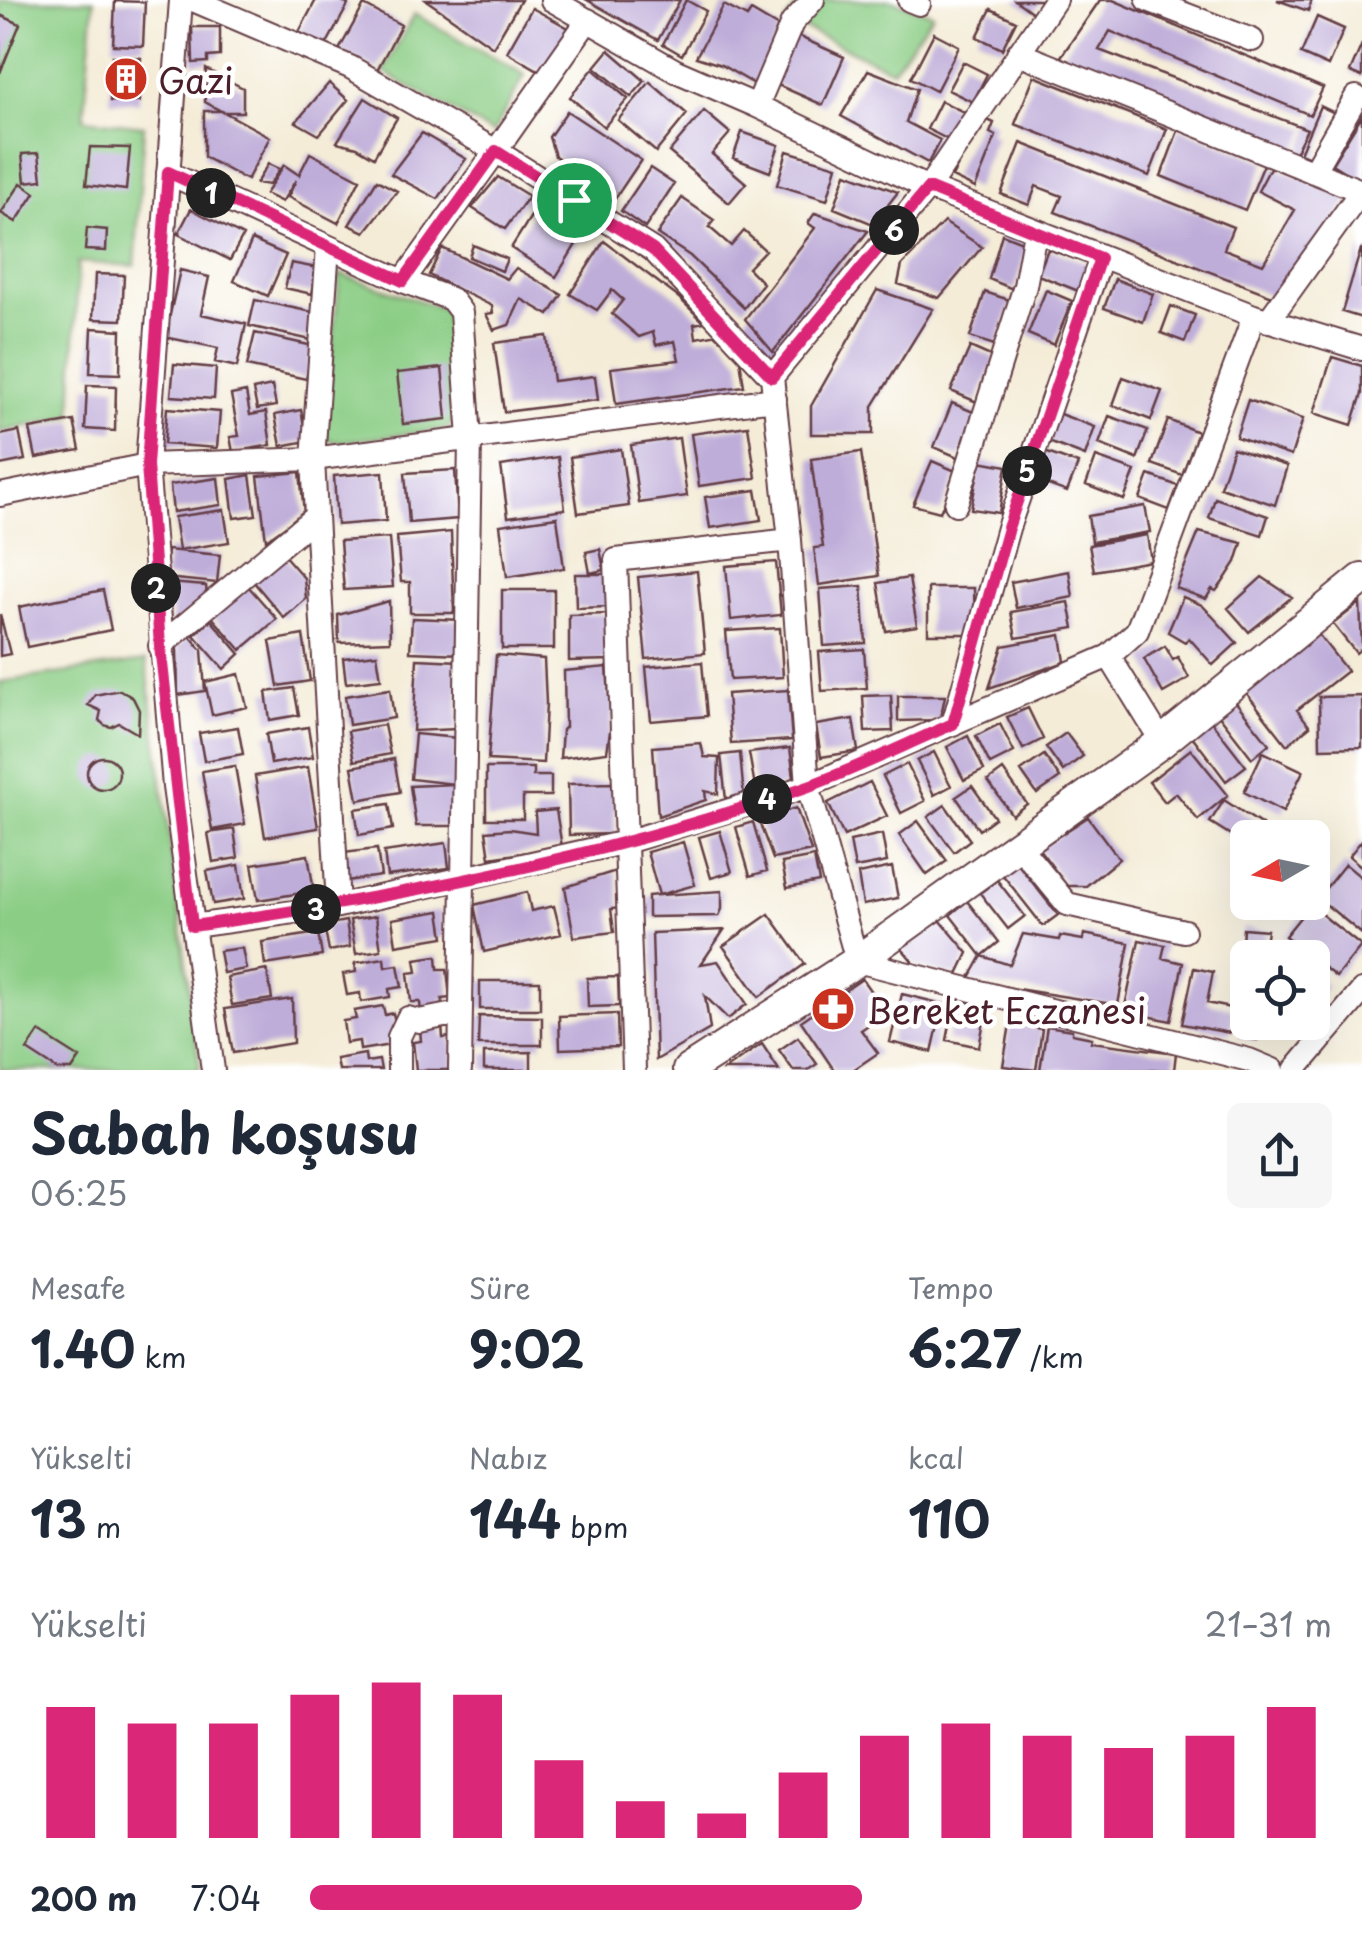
<!DOCTYPE html>
<html lang="tr">
<head>
<meta charset="utf-8">
<style>
	body { margin:0; font-family:"Playpen Sans",sans-serif; background:#f6f6f7; color:#1f2937; height:100vh; display:flex; flex-direction:column; font-size:38px; white-space:nowrap }
	* { box-sizing:border-box; margin:0 }
	p { font-size:32px; color:#747a83 }
	.icon { flex:none; width:55px; height:55px; fill:none; stroke:currentColor; stroke-width:2; stroke-linecap:round; stroke-linejoin:round }
	.map { position:relative; height:1070px; overflow:hidden }
	.side { display:flex; flex-direction:column; background:#fff; flex:1 }
	.side>* { flex:none }
	.needle { width:65px; rotate:261deg }
	.tools { position:absolute; left:1230px; top:820px; display:grid; gap:20px }
	.tools a { display:grid; place-items:center; width:100px; height:100px; border-radius:15px; background:#fff; box-shadow:0 10px 40px #0002; font-size:50px }
	.pin { position:absolute; display:grid; place-items:center; width:85px; height:85px; color:#fff; margin:-42px; border:5px solid #fff; border-radius:50%; box-shadow:0 2px 10px #0007 }
	.km { position:absolute; width:50px; height:50px; margin:-25px; border-radius:50%; background:#222; color:#fff; font-size:28px; line-height:50px; text-align:center }
	.round { display:grid; place-items:center; flex:none; width:105px; height:105px; border-radius:15px; background:#f6f6f7 }
	.head { display:flex; align-items:center; justify-content:space-between; height:170px; padding:0 30px }
	h1 { font-size:55px; font-weight:700; line-height:75px }
	.stats { display:grid; grid-template-columns:repeat(3,1fr); gap:15px; height:170px; padding:10px 30px }
	.stats div { display:grid; align-content:center }
	.stats b { font-size:50px; font-weight:700 }
	.stats small { font-size:28px; font-weight:400 }
	.stats p { font-size:28px }
	.chart { height:280px; padding:20px 30px }
	.chart p { display:flex; justify-content:space-between }
	.chart svg { width:100%; height:180px; margin-top:10px; stroke:#db2777; stroke-width:6 }
	ul { padding:0 30px; list-style:none; font-size:32px }
	li { display:grid; grid-template-columns:160px 120px 1fr; align-items:center; height:75px }
	li i { height:25px; border-radius:12px; background:#db2777 }
	.map>svg:first-child { display:block }
</style>
</head>
<body>
<div class="map">
<svg width="1362" height="1070" viewBox="0 0 1362 1070">
	<rect width="100%" height="100%" fill="#fff"/>
	<filter id="ink" filterUnits="userSpaceOnUse"><feTurbulence type="fractalNoise" baseFrequency=".01" numOctaves="2"/><feDisplacementMap in="SourceGraphic" scale="20" xChannelSelector="R" yChannelSelector="G"/><feConvolveMatrix kernelMatrix="1 2 1 2 8 2 1 2 1" color-interpolation-filters="sRGB"/></filter>
	<filter id="wash" filterUnits="userSpaceOnUse"><feTurbulence type="fractalNoise" baseFrequency=".0048" numOctaves="4" result="noise"/><feDisplacementMap in="SourceGraphic" scale="40" xChannelSelector="R" yChannelSelector="G"/><feGaussianBlur stdDeviation="2.25" result="paint"/><feColorMatrix in="noise" values="0 0 0 0 0 0 0 0 0 0 0 0 0 0 0 0 0 1.4 0 .05"/><feComposite in="paint" operator="in"/></filter>
	<g filter="url(#wash)">
		<rect width="100%" height="100%" fill="#f4ecd7"/>
		<path fill="#8bcd85" stroke="#6a7658" stroke-width="2.5" d="M0,0H94L84,119L144,126L135,266L78,262L72,416L0,432Z
			M802,0H891L933,14L892,70L786,20Z
			M414,14L525,75L493,133L383,72Z
			M340,274L447,310L455,419L447,429L339,442L329,440L323,432Z
			M146,661L200,1070H0V682Z"/>
		<g id="blocks">
			<path fill="#bfadd9" d="M316,0H340L348,5L325,47L299,32Z
				M426,0H521L493,47Z
				M587,0H680L658,40Z
				M686,0L706,11L682,55L663,44Z
				M1015,0H1043L1033,13Z
				M1100,0H1113L1323,88L1310,115L1110,31L1099,50L1307,129L1295,153L1058,61Z
				M1277,0H1312L1308,11Z
				M115,1L145,2L143,46L113,45Z
				M364,5L401,25L377,70L339,50Z
				M724,5L747,17L751,11L780,28L756,85L721,65L696,57Z
				M532,8L572,30L540,71L507,52Z
				M991,9L1016,21L1002,49L977,37Z
				M0,15L20,24L0,73Z
				M1317,17L1344,29L1328,66L1301,54Z
				M192,27H220V56L208,57V62L193,63Z
				M934,33L959,46L936,91L911,78Z
				M793,34L844,57L823,105L771,82Z
				M1362,44V77L1350,72Z
				M609,50L645,81L631,97L595,67Z
				M112,56L141,58L139,102L110,101Z
				M963,62L987,74L973,102L948,90Z
				M206,69L243,88V112H223L205,102Z
				M593,69L628,99L604,127L570,97Z
				M868,70L917,89L906,122L940,140L928,163L841,116Z
				M1034,76L1167,129L1149,176L1015,124Z
				M650,82L687,114L656,152L618,120Z
				M329,83L348,100L319,135L296,122Z
				M365,98L397,118L374,157L357,147L337,142Z
				M941,101L966,113L951,141L927,129Z
				M1320,106L1335,113L1315,159L1300,153Z
				M204,111H222L270,137L247,180L204,157Z
				M567,111L641,160L612,203L571,175L575,170L555,156L549,137Z
				M704,111L730,133L712,154L746,183L729,203L669,152Z
				M1362,115V183L1332,164Z
				M981,117L994,123L990,133L996,136L975,188L952,177Z
				M1179,128L1265,162L1245,210L1161,176Z
				M742,132L779,145L770,172L733,158Z
				M422,133L466,159L438,199L391,174Z
				M1021,143L1233,227L1224,249L1263,264L1295,210L1258,191L1271,166L1350,198L1280,299L1055,212L1062,196L1036,186L1029,205L1001,194Z
				M90,147L130,148L126,190L86,185Z
				M787,151L837,166L827,200L777,185Z
				M39,153L42,180L25,182L22,154Z
				M310,153L360,179L338,223L288,197L296,180L282,202L265,194L284,165L299,175Z
				M268,164L280,169L269,185L256,183Z
				M650,168L674,184L645,228L621,211Z
				M846,173L898,192L873,224L834,208Z
				M498,177L529,196L505,229L472,208Z
				M377,180L397,191L365,232L349,225Z
				M21,183L35,193L16,222L1,213Z
				M682,198L714,220L709,227L731,246L744,231L765,250L748,268L763,283L744,308L690,256L657,234Z
				M538,205L583,233L556,277L511,248Z
				M191,209L243,236L230,260L178,234Z
				M815,213L868,231L773,352L745,319L815,228L808,223Z
				M944,222L982,247L939,298L898,284L902,265Z
				M87,228L107,230L106,251L85,250Z
				M1002,234L1027,244L1015,290L989,279Z
				M252,240L286,255L268,296L234,281Z
				M604,241L679,298L704,322L694,324L696,338L718,334L740,360L744,386L616,404L611,368L679,360L675,341L656,345L653,332L639,337L612,314L623,300L612,290L597,310L570,294Z
				M473,245L507,259L502,271L469,257Z
				M442,248L507,279L516,268L562,295L549,315L521,299L509,325L494,330L486,314L493,313L492,306L429,275Z
				M1048,249L1091,265L1081,292L1038,275Z
				M1361,249H1362V318L1342,312Z
				M291,263L317,268L312,294L285,288Z
				M180,270L209,277L201,314L246,324L237,367L215,362L218,348L165,337Z
				M95,274L124,275L122,320L93,319Z
				M1115,279L1153,294L1143,322L1104,308Z
				M877,290L933,309L873,406V434H811V406Z
				M1046,290L1072,301L1054,345L1028,334Z
				M985,292L1012,301L997,346L970,337Z
				M255,300L317,313L311,340L249,326Z
				M1171,306L1195,315L1185,342L1161,333Z
				M92,328L121,330L120,374L90,373Z
				M255,333L313,346L306,379L247,366Z
				M547,336L553,381L595,376L598,400L504,412L494,343Z
				M970,347L995,358L977,402L951,391Z
				M1332,357L1362,366V394L1352,425L1314,413Z
				M174,364L216,368L214,399L171,396Z
				M442,368L447,419L403,424L397,373Z
				M1123,377L1162,391L1151,420L1113,405Z
				M87,385L116,386L115,431L85,429Z
				M272,386L276,406L257,409L253,390Z
				M246,392L250,415L266,412L271,445L233,452L230,437L239,436L231,395Z
				M1248,400L1303,419L1291,456L1236,437Z
				M952,403L978,414L960,458L934,447Z
				M167,408L220,412L217,448L164,444Z
				M301,410L307,441L281,446L275,415Z
				M1057,413L1095,427L1085,456L1046,441Z
				M1109,416L1148,430L1137,459L1099,444Z
				M1168,420L1198,432L1182,475L1152,464Z
				M74,421L80,450L36,458L30,429Z
				M748,426L756,478L699,486L691,434Z
				M19,431L25,460L0,465V435Z
				M679,438L687,496L639,503L631,445Z
				M1233,448L1287,466L1275,505L1220,487Z
				M621,449L629,506L578,513L570,457Z
				M1039,450L1078,464L1067,492L1029,478Z
				M861,452L879,576L819,585L814,548L823,547L811,459Z
				M558,457L565,509L508,517L501,466Z
				M1096,457L1135,471L1124,500L1086,485Z
				M932,461L958,472L940,512L913,505Z
				M980,461L1007,466L999,513L971,509Z
				M455,470L458,519L409,523L405,473Z
				M300,472L304,513L266,540L258,476Z
				M383,472L386,521L337,525L334,476Z
				M250,475L256,515L234,518L229,479Z
				M1149,475L1178,486L1169,510L1140,499Z
				M218,478L221,505L173,512L170,485Z
				M756,490L761,520L710,528L705,497Z
				M1215,498L1268,516L1262,535L1209,518Z
				M1145,506L1150,532L1092,542L1088,516Z
				M224,510L229,542L179,550L174,517Z
				M557,517L564,568L507,577L500,525Z
				M451,532L454,613H410V582H401L397,537Z
				M1199,532L1242,543L1236,562L1223,582L1216,591L1212,589L1206,599L1176,588Z
				M1147,535L1151,561L1094,571L1089,545Z
				M389,538L393,587L344,590L340,541Z
				M600,549L604,570L590,573L586,552Z
				M167,550L220,555L217,583L165,578Z
				M283,554L304,578L306,599L284,618L253,581Z
				M776,562L781,615L731,620L726,566Z
				M697,571L705,653L646,659L638,577Z
				M1069,571L1073,597L1016,608L1011,582Z
				M575,574H607L608,607L576,608Z
				M1262,577L1292,597L1249,632L1228,608Z
				M909,578L917,626L886,631L878,583Z
				M169,583L206,586L207,597L172,625Z
				M248,586L277,619L241,650L212,617Z
				M862,586L866,643L824,646L820,589Z
				M928,588H974L975,634H928Z
				M103,590L111,630L27,647L19,607Z
				M502,590H554V649H502Z
				M1183,597L1202,605L1237,643L1213,665L1189,638L1185,642L1168,632Z
				M389,601L390,641L339,643L338,615Z
				M1069,602L1074,628L1016,638L1011,612Z
				M1360,603L1362,648L1356,653L1333,624Z
				M0,614L10,654L0,656Z
				M611,614L613,660L569,661V615Z
				M412,618L463,620L462,654L410,652Z
				M211,620L240,654L224,669L194,635Z
				M780,628L783,677L730,680L726,631Z
				M1318,634L1347,671L1297,710L1310,726L1287,745L1245,691Z
				M303,635L310,681L278,686L270,641Z
				M1061,635L1065,662L989,688L1003,646Z
				M190,636L202,650L205,691L178,695L177,647Z
				M1165,646L1173,660L1178,657L1189,678L1163,693L1144,659Z
				M864,649L867,688L822,691L819,652Z
				M377,654L381,679L346,683L343,658Z
				M496,655L544,659L546,703L543,763L488,760Z
				M417,659L459,661L457,729L413,731Z
				M702,662L707,716L651,721L646,667Z
				M607,667L609,696H615L607,752L560,758L562,730L565,727L564,671Z
				M239,674L247,707L212,715L205,682Z
				M294,688L299,715L270,720L266,692Z
				M390,689L394,718L349,725L345,696Z
				M120,690L133,698L139,710L138,734L119,723L111,727L104,725L99,720L101,711L88,705L95,695Z
				M788,690L792,740L731,744L727,694Z
				M891,695L893,731L865,732L863,696Z
				M898,696H945L940,720L898,721Z
				M1362,696V747L1320,748L1319,697Z
				M1235,701L1269,744L1252,758L1218,714Z
				M1028,708L1043,739L1023,749L1007,717Z
				M853,719L858,751L821,757L816,725Z
				M1211,721L1246,766L1226,781L1192,736Z
				M1000,724L1014,752L990,764L976,736Z
				M384,725L390,754L354,761L348,731Z
				M238,727L243,754L204,761L199,733Z
				M308,727L313,757L271,764L266,734Z
				M1066,733L1083,756L1063,771L1046,747Z
				M415,734L457,738L455,826H416L410,786L454,784L411,779Z
				M968,736L984,770L964,780L947,747Z
				M701,743L704,757L719,758L718,794L705,791L706,800L658,816L653,747Z
				M790,748L795,784L756,792L749,753Z
				M1191,749L1228,795L1198,820L1176,793L1165,802L1149,782Z
				M934,752L951,786L934,795L917,761Z
				M1263,752L1303,771L1283,812L1244,792Z
				M740,753L744,798L726,800L721,755Z
				M1044,755L1060,778L1037,794L1021,771Z
				M87 773a16 16 0 1 1 32 0a16 16 0 1 1-32 0Z
				M394,759L400,792L358,800L352,767Z
				M907,764L925,801L901,813L883,776Z
				M235,766L245,824L212,830L202,771Z
				M308,767L318,828L265,837L255,776Z
				M486,768H533V776H551V796H523V819H486Z
				M1003,770L1027,804L1012,815L988,781Z
				M870,782L887,816L844,836L828,803Z
				M614,783L615,834L569,835L568,784Z
				M972,786L995,818L979,830L956,797Z
				M1224,800L1262,825L1254,838H1248V846L1210,822Z
				M389,804L393,829L359,835L355,809Z
				M945,805L970,840L954,852L928,817Z
				M796,808L811,851L773,859L758,819Z
				M556,810L562,847L490,858L486,831L510,829L536,833L535,812Z
				M1088,817L1119,859L1086,886H1067L1039,849Z
				M918,821L947,861L927,875L899,835Z
				M753,822L767,871L750,876L736,827Z
				M234,829L238,858L213,862L208,833Z
				M720,831L732,872L711,878L699,837Z
				M882,834L887,862L855,868L850,841Z
				M1362,840V867L1349,856Z
				M683,842L695,885L659,895L722,891V909L719,916L648,917V896L659,895L647,852Z
				M446,843L449,868L387,876L384,852Z
				M377,849L381,876L346,881L343,853Z
				M308,855L314,891L258,900L252,864Z
				M814,857L819,882L787,888L782,863Z
				M1017,863L1058,915L1043,926L1002,874Z
				M1345,864L1362,878V934L1318,898Z
				M239,865L244,899L213,904L207,871Z
				M892,867L898,898L863,905L858,874Z
				M616,871L621,908L611,909L614,932L574,937L565,887Z
				M997,880L1025,916L1008,929L980,893Z
				M527,892L531,911L554,906L561,934L484,952L474,905Z
				M967,901L999,942L982,956L950,915Z
				M1310,905L1361,946L1336,977L1285,936Z
				M440,911L444,937L396,945L392,919Z
				M769,914L805,964L759,997L723,946Z
				M376,916L381,950L356,954L350,920Z
				M940,920L968,953L957,976L917,967L900,946Z
				M346,921L350,947L329,951L324,925Z
				M1243,928L1267,930L1265,945L1242,943Z
				M724,930L701,964L718,961L747,1004L728,1019L705,996L710,1029L656,1060L652,933Z
				M318,933L322,956L265,965L262,942Z
				M1023,934L1059,940L1060,936L1083,940L1084,934L1129,943L1118,1005L968,981L982,956L1010,965Z
				M1139,940L1165,945L1162,958L1183,963L1171,1021L1124,1011Z
				M242,948L246,969L223,973L219,951Z
				M437,956L438,969H447L450,998L442,999L443,1012L421,1014L420,1002H411L408,973L417,972L415,959Z
				M384,958L385,967L398,965L402,987L389,989L390,997L361,1002L360,993L347,995L343,974L356,972L355,963Z
				M1194,968L1213,972L1207,1003L1235,1009L1230,1033L1182,1024Z
				M267,970L272,999L232,1005L227,977Z
				M1312,974L1326,986L1312,1002Z
				M618,977L619,1006L588,1007L587,978Z
				M862,979L886,1013L861,1030L878,1053L853,1070H834L801,1021Z
				M480,981H540V1009H480Z
				M902,994L943,1004L932,1052L890,1042Z
				M292,999L293,1043L233,1053L225,1009Z
				M955,999L987,1006L979,1047L947,1040Z
				M383,1006L385,1015L393,1013L397,1033L390,1045L360,1050L359,1041L346,1043L343,1021L356,1019L354,1011Z
				M1246,1010L1248,1022H1276L1279,1026L1272,1034L1268,1032L1257,1040L1239,1037Z
				M617,1014L618,1047L560,1049L559,1016Z
				M479,1016L542,1017V1045H478Z
				M1010,1024L1042,1029L1036,1070L1003,1066Z
				M442,1025L443,1038L451,1037L455,1067L447,1070H416L413,1042L421,1041L420,1028Z
				M1047,1026L1072,1030V1034L1092,1038L1091,1042L1176,1053L1174,1070H1040Z
				M39,1032L80,1058L72,1070H58L27,1050Z
				M798,1037L817,1064L808,1070H793L779,1050Z
				M762,1044L779,1070H724Z
				M531,1052V1070H484V1053Z
				M365,1054L366,1062L379,1060L381,1070H338L336,1059Z"/>
		</g>
	</g>
	<g filter="url(#ink)">
		<use href="#blocks" fill-opacity="0" stroke="#643e45" stroke-width="2.5"/>
		<g fill="none" stroke-linecap="round" stroke-linejoin="round">
			<defs>
				<path id="minor" d="M181,0L147,465L174,787L213,1070
					M193,0L350,67L496,151L588,20
					M552,0L676,71L757,106L928,188L1254,316L1362,349
					M909,0L919,4
					M1148,0L1252,40
					M1018,53L1361,191
					M757,106L792,23L813,0
					M1313,172L1356,97
					M168,173L403,281L451,299L461,312L470,439L460,1070
					M403,281L496,151L653,250L772,377L928,188L1055,0
					M1268,321L1362,190
					M0,495L147,465L313,459L775,399
					M956,504L1025,286L1035,232
					M316,516L338,906L626,842L808,786L1109,656L1137,631L1254,316
					M790,540L808,786L857,961L1249,1060L1273,1070
					M160,646L316,516L313,459L328,247
					M1109,656L1162,742
					M953,724L1008,528L1101,258
					M1018,845L1067,904L1184,931
					M193,926L338,906
					M399,1070V1037L408,1018L419,1021L459,1013
					M634,1070L616,560L790,540L772,377
					M1295,1070L1362,991"/>
				<path id="major" d="M688,1070L857,961L1162,742L1362,579"/>
			</defs>
			<use href="#minor" stroke="#643e45" stroke-width="26"/>
			<use href="#major" stroke="#643e45" stroke-width="34"/>
			<use href="#minor" stroke="#fff" stroke-width="22"/>
			<use href="#major" stroke="#fff" stroke-width="30"/>
		</g>
	</g>
	<g fill="none" stroke-linecap="round" stroke-linejoin="round" filter="url(#ink)">
		<defs>
			<path id="route" d="M496,151L653,250L772,377L928,188L1100,258L1008,528L953,724C904,745 856,769 806,787C609,856 400,898 192,926L160,646L147,465L168,172L403,281Z"/>
		</defs>
		<use href="#route" stroke="#fff" stroke-width="20"/>
		<use href="#route" stroke="#db2777" stroke-width="12"/>
	</g>
	<defs>
		<symbol id="building-disc" viewBox="-11 -11 22 22"><circle r="9.5" fill="#c8321e" stroke="#fff"/><path d="M-4-6H4V6H1V3H-1V6H-4ZM-2.5-4.3h1.7v1.8h-1.7ZM.8-4.3h1.7v1.8H.8ZM-2.5-1h1.7V.8h-1.7ZM.8-1h1.7V.8H.8Z" fill="#fff"/></symbol>
		<symbol id="pharmacy-disc" viewBox="-11 -11 22 22"><circle r="9.5" fill="#c8321e" stroke="#fff"/><path d="M-2-6h4v4h4v4h-4v4h-4v-4h-4v-4h4Z" fill="#fff"/></symbol>
	</defs>
	<g fill-rule="evenodd">
		<use href="#building-disc" x="101" y="54" width="50" height="50"/>
		<use href="#pharmacy-disc" x="808" y="984" width="50" height="50"/>
	</g>
	<g text-anchor="middle" dominant-baseline="central" stroke-width="9" stroke-linejoin="round" paint-order="stroke">
		<g font-size="35" fill="#4a1f2b" stroke="#fff" text-anchor="start">
			<text x="158" y="79">Gazi</text>
			<text x="866" y="1009">Bereket Eczanesi</text>
		</g>
	</g>
</svg>
<div class="tools">
<a><svg class="needle" viewBox="-14 -14 28 28"><path d="M0-13l5 13h-10z" fill="#e53935"/><path d="M0 13l5-13h-10z" fill="#747a83"/></svg></a>
<a><svg class="icon" aria-label="locate" viewBox="0 0 24 24"><circle cx="12" cy="12" r="6"/><path d="M12 2v4M12 18v4M2 12h4M18 12h4"/></svg></a>
</div>
<div class="pin" style="left:574px;top:200px;background:#1e9e55"><svg class="icon" aria-label="arrive" viewBox="0 0 24 24"><path d="M6 21V4h12l-3 4 3 4H6"/></svg></div>
<b class="km" style="left:211px;top:193px">1</b>
<b class="km" style="left:156px;top:588px">2</b>
<b class="km" style="left:316px;top:909px">3</b>
<b class="km" style="left:767px;top:799px">4</b>
<b class="km" style="left:1027px;top:471px">5</b>
<b class="km" style="left:894px;top:230px">6</b>
</div>
<section class="side">
<div class="head"><div><h1>Sabah koşusu</h1><p>06:25</p></div><a class="round"><svg class="icon" aria-label="share" viewBox="0 0 24 24"><path d="M12 15V3M7 8l5-5 5 5M5 13v7h14v-7"/></svg></a></div>
<div class="stats">
<div><p>Mesafe</p><b>1.40<small> km</small></b></div>
<div><p>Süre</p><b>9:02</b></div>
<div><p>Tempo</p><b>6:27<small> /km</small></b></div>
</div>
<div class="stats">
<div><p>Yükselti</p><b>13<small> m</small></b></div>
<div><p>Nabız</p><b>144<small> bpm</small></b></div>
<div><p>kcal</p><b>110</b></div>
</div>
<div class="chart"><p><span>Yükselti</span>21–31 m</p>
<svg viewBox="0 0 160 44" preserveAspectRatio="none"><path d="M5 44V12M15 44V16M25 44V16M35 44V9M45 44V6M55 44V9M65 44V25M75 44V35M85 44V38M95 44V28M105 44V19M115 44V16M125 44V19M135 44V22M145 44V19M155 44V12"/></svg>
</div>
<ul>
<li><b>200 m</b>7:04<i style="width:54%"></i></li>
</ul>
</section>
</body>
</html>
